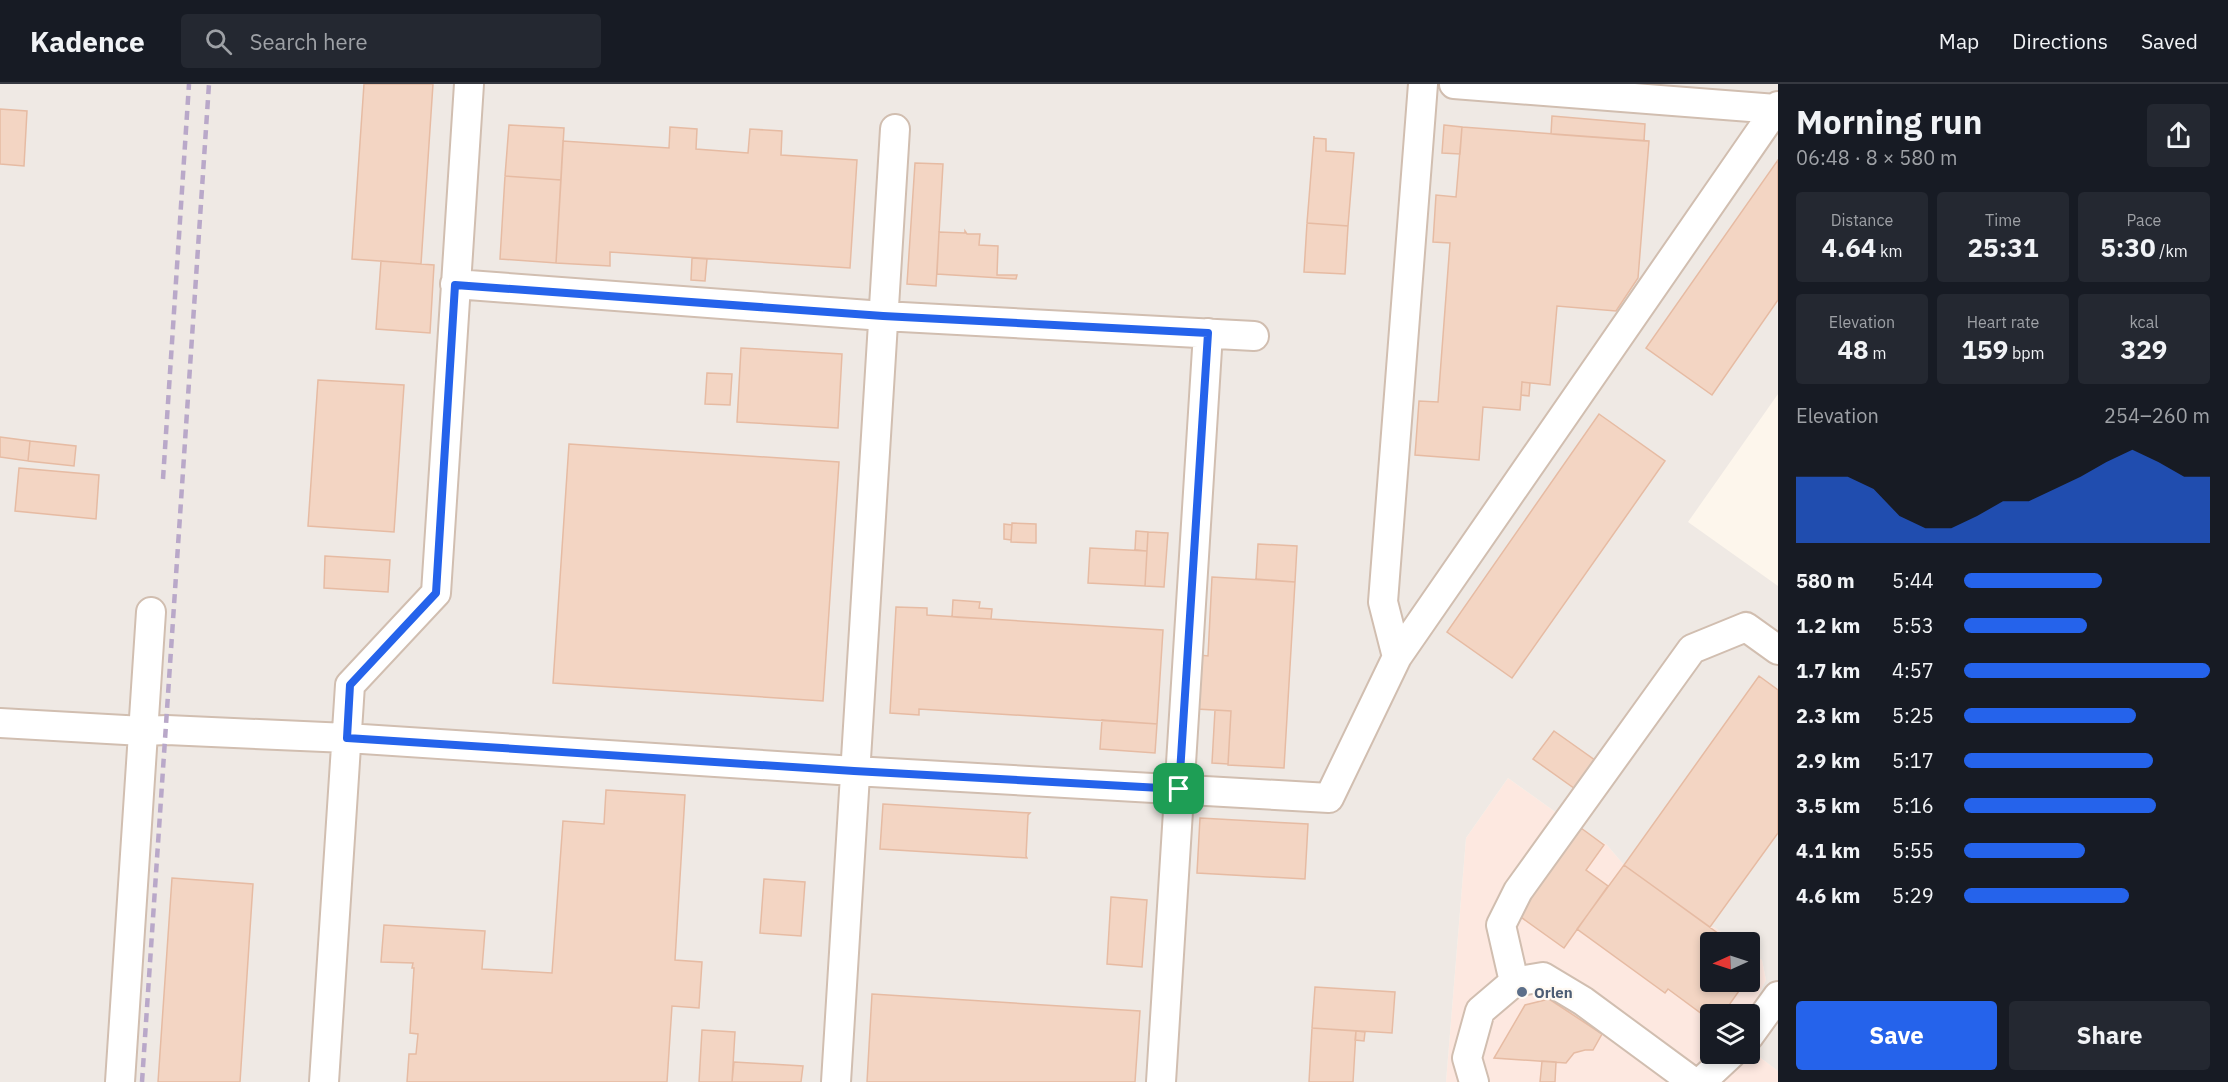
<!DOCTYPE html>
<html lang="en">
<head>
<meta charset="utf-8">
<style>
	body { margin:0; font-family:"IBM Plex Sans",sans-serif; background:#242831; color:#f1f3f6; height:100vh; display:flex; flex-direction:column; font-size:22px; white-space:nowrap }
	* { box-sizing:border-box; margin:0 }
	p { font-size:20px; color:#9ea1a6 }
	.icon { flex:none; width:33px; height:33px; fill:none; stroke:currentColor; stroke-width:2; stroke-linecap:round; stroke-linejoin:round }
	.map { position:relative; flex:1; overflow:hidden }
	.sheet { display:flex; flex-direction:column; background:#171b24; width:450px }
	.sheet>* { flex:none }
	.needle { width:39px; rotate:267deg }
	.buttons { position:absolute; left:1700px; top:848px; display:grid; gap:12px }
	.buttons a { display:grid; place-items:center; width:60px; height:60px; border-radius:6px; background:#171b24; box-shadow:0 3px 9px #0003; font-size:30px }
	.pin { position:absolute; display:grid; place-items:center; width:51px; height:51px; color:#fff; margin:-26px; border-radius:12px; box-shadow:0 3px 9px #0006 }
	.round { display:grid; place-items:center; flex:none; width:63px; height:63px; border-radius:6px; background:#242831 }
	.summary { display:flex; align-items:center; justify-content:space-between; height:102px; padding:0 18px }
	h1 { font-size:33px; font-weight:700; line-height:45px }
	.stats { display:grid; grid-template-columns:repeat(3,1fr); gap:9px; height:102px; padding:6px 18px }
	.stats div { display:grid; align-content:center; border-radius:6px; background:#242831; text-align:center }
	.stats b { font-size:26px; font-weight:700 }
	.stats small { font-size:16px; font-weight:400 }
	.stats p { font-size:16px }
	.chart { height:168px; padding:12px 18px }
	.chart p { display:flex; justify-content:space-between }
	.chart svg { width:100%; height:108px; margin-top:6px; fill:#2563eb; opacity:.7 }
	.primary-button { display:flex; gap:12px; margin-top:auto; padding:12px 18px }
	.primary-button a { flex:1; height:69px; border-radius:6px; background:#2563eb; color:#fff; font-size:24px; font-weight:700; line-height:69px; text-align:center }
	.primary-button a+a { background:#242831; color:#f1f3f6 }
	ul { padding:0 18px; list-style:none; font-size:20px }
	li { display:grid; grid-template-columns:96px 72px 1fr; align-items:center; height:45px }
	li i { height:15px; border-radius:8px; background:#2563eb }
	header { display:flex; align-items:center; gap:36px; box-sizing:border-box; height:84px; padding:0 30px; background:#171b24; border-bottom:2px solid #363941 }
	header strong { font-size:28px }
	nav { display:flex; gap:33px; margin-inline-start:auto; font-size:21px }
	.search { width:420px; height:54px; background:#242831; display:flex; align-items:center; gap:15px; box-sizing:border-box; padding:0 21px; border-radius:6px; color:#9ea1a6; font-size:22px }
	main { display:flex; flex:1; min-height:0 }
	.map>svg:first-child { display:block }
</style>
</head>
<body>
<header>
<strong>Kadence</strong>
<div class="search"><svg class="icon" aria-label="search" viewBox="0 0 24 24"><circle cx="10" cy="10" r="6"/><path d="M15 15l6 6"/></svg>Search here</div>
<nav><a>Map</a><a>Directions</a><a>Saved</a></nav>
</header>
<main>
<div class="map">
<svg width="1778" height="998" viewBox="0 0 1778 998">
	<rect width="100%" height="100%" fill="#fdf6ec"/>
	<path fill="#fde8e0" d="M1508,694L1568,737L1607,761L1624,781L1710,843H1714L1736,858H1710V897H1749V867L1762,876L1766,896L1749,931L1710,930V969H1749V965L1778,987V998H1446L1466,754Z"/>
	<path fill="#efe9e4" d="M0,0H1778V310L1688,438L1778,502V987L1749,965V931L1766,896L1762,876L1749,867V858H1736L1714,843H1710L1624,781L1607,761L1568,737L1508,694L1466,754L1446,998H0Z"/>
	<path fill="#f3d5c3" stroke="#e6bba3" stroke-width="1.5" d="M364,0H433L421,180L352,175Z
		M0,25L27,27L24,82L0,80Z
		M1552,32L1645,40L1644,57L1551,50Z
		M509,41L564,44L561,96L505,92Z
		M1444,41L1462,43L1460,70L1442,69Z
		M670,43L697,45L696,65L748,69L750,45L782,47L781,71L857,76L850,184L610,168V182L556,179L563,57L669,64Z
		M1462,43L1649,57L1638,194L1616,227L1557,222L1550,301L1522,298L1520,326L1483,323L1479,376L1415,371L1419,317L1438,318L1450,159L1433,158L1436,111L1456,113Z
		M1314,52V54L1326,55V67L1354,69L1348,142L1307,139Z
		M1778,76V216L1712,311L1646,264Z
		M915,79L943,80L936,202L907,200Z
		M505,92L561,96L556,179L500,175Z
		M1307,139L1348,142L1345,190L1304,188Z
		M965,147L967,150H980L979,161L998,162L997,191H1017L1016,195L937,190L939,148L965,149Z
		M692,174L707,175L705,197L691,196Z
		M381,177L434,181L430,249L376,245Z
		M741,264L842,270L838,344L737,338Z
		M707,289L732,290L730,321L705,320Z
		M318,296L404,301L394,448L308,442Z
		M1522,298L1530,299L1529,312L1521,311Z
		M1599,330L1665,377L1512,594L1447,548Z
		M0,353L30,357L28,377L0,373Z
		M30,357L76,362L74,382L28,377Z
		M569,360L839,378L823,617L553,599Z
		M19,384L99,391L96,435L15,427Z
		M1012,439L1036,440V459L1011,458Z
		M1004,440L1012,441L1011,456L1004,455Z
		M1136,447L1148,448L1147,467L1135,466Z
		M1148,448L1168,449L1164,503L1145,502Z
		M1258,460L1297,462L1295,498L1256,495Z
		M1090,464L1147,467L1145,502L1088,499Z
		M325,472L390,476L388,508L324,504Z
		M1212,493L1295,498L1284,684L1228,681L1231,627L1197,625L1200,571L1208,572Z
		M953,516L980,518L979,524L992,525L991,535L952,533Z
		M896,523L927,524V531L1163,546L1157,640L919,625V631L890,629Z
		M1759,592L1778,606V749L1710,843L1624,781Z
		M1215,626L1231,627L1228,680L1212,679Z
		M1102,636L1157,640L1155,669L1100,665Z
		M1554,647L1599,679L1578,707L1533,675Z
		M606,706L685,711L675,876L702,878L699,924L672,922L667,998H407L409,970H416L418,950L410,949L414,884H412L413,879L381,878L384,841L485,847L482,885L552,889L563,737L604,740Z
		M883,720L1030,729L1028,731L1026,772L1027,774L880,765Z
		M1200,734L1308,740L1305,795L1197,789Z
		M1581,744L1604,761L1586,786L1608,802L1564,864L1518,831Z
		M1624,781L1730,858H1710V897H1746L1729,921L1734,925L1731,930H1710V936L1668,905L1665,909L1577,845Z
		M172,794L253,800L240,998H158Z
		M764,795L805,798L801,852L760,849Z
		M1111,813L1147,816L1142,883L1107,880Z
		M1749,871L1759,879L1749,893Z
		M1315,903L1395,908L1392,949L1312,944Z
		M872,910L1140,927L1135,998H867Z
		M1549,915L1602,950L1593,966H1585L1574,969L1566,979L1494,974L1525,921Z
		M1312,944L1356,947L1353,998H1309Z
		M702,946L735,948L732,998H699Z
		M1356,947L1365,948L1364,957L1355,956Z
		M1542,977L1556,978L1555,998H1540Z
		M734,978L803,982L801,998H732Z"/>
	<g fill="none" stroke-linecap="round" stroke-linejoin="round">
		<defs>
			<path id="minor" d="M1454,0L1776,25
				M455,200L883,232L1254,252
				M1397,573L1383,518L1423,0
				M0,639L143,647L167,646L347,654L854,687L1329,714L1397,573L1778,22
				M1514,898L1501,841L1518,807L1692,565L1746,543L1778,566
				M1749,952L1778,912
				M120,998L151,528
				M324,998L350,601L436,509L469,0
				M836,998L895,45
				M1161,998L1208,249
				M1474,998L1467,974L1480,927L1514,898L1543,893L1583,917L1693,998
				M1701,998L1732,969"/>
		</defs>
		<use href="#minor" stroke="#d1beb0" stroke-width="32"/>
		<use href="#minor" stroke="#fff" stroke-width="28"/>
		<path stroke="#b9a8c9" stroke-width="4.5" stroke-dasharray="9 6" stroke-linecap="butt" d="M163,395L189,0
			M142,998L209,0"/>
	</g>
	<g fill="none" stroke-linecap="round" stroke-linejoin="round">
		<defs>
			<path id="route" d="M455,201L883,232L1208,249L1179,705L854,687L347,654L350,601L436,509Z"/>
		</defs>
		<use href="#route" stroke="#fff" stroke-width="12"/>
		<use href="#route" stroke="#2563eb" stroke-width="8"/>
	</g>
	<circle fill="#5c6f8a" stroke="#fffaf3" stroke-width="2" cx="1522" cy="908" r="6"/>
	<g text-anchor="middle" dominant-baseline="central" stroke-width="4.5" stroke-linejoin="round" paint-order="stroke">
		<g font-size="15" font-weight="bold" fill="#4e5e75" stroke="#fffaf3" text-anchor="start">
			<text x="1534" y="908">Orlen</text>
		</g>
	</g>
</svg>
<div class="buttons">
<a><svg class="needle" viewBox="-14 -14 28 28"><path d="M0-13l5 13h-10z" fill="#e53935"/><path d="M0 13l5-13h-10z" fill="#9ea1a6"/></svg></a>
<a><svg class="icon" aria-label="layers" viewBox="0 0 24 24"><path d="M12 4l9 5-9 5-9-5zM3 14l9 5 9-5"/></svg></a>
</div>
<div class="pin" style="left:1179px;top:705px;background:#1e9e55"><svg class="icon" aria-label="arrive" viewBox="0 0 24 24"><path d="M6 21V4h12l-3 4 3 4H6"/></svg></div>
</div>
<section class="sheet">
<div class="summary"><div><h1>Morning run</h1><p>06:48 · 8 × 580 m</p></div><a class="round"><svg class="icon" aria-label="share" viewBox="0 0 24 24"><path d="M12 15V3M7 8l5-5 5 5M5 13v7h14v-7"/></svg></a></div>
<div class="stats">
<div><p>Distance</p><b>4.64<small> km</small></b></div>
<div><p>Time</p><b>25:31</b></div>
<div><p>Pace</p><b>5:30<small> /km</small></b></div>
</div>
<div class="stats">
<div><p>Elevation</p><b>48<small> m</small></b></div>
<div><p>Heart rate</p><b>159<small> bpm</small></b></div>
<div><p>kcal</p><b>329</b></div>
</div>
<div class="chart"><p><span>Elevation</span>254–260 m</p>
<svg viewBox="0 0 160 44" preserveAspectRatio="none"><path d="M0 44V17L10 17L20 17L30 22L40 33L50 38L60 38L70 33L80 27L90 27L100 22L110 17L120 11L130 6L140 11L150 17L160 17V44z"/></svg>
</div>
<ul>
<li><b>580 m</b>5:44<i style="width:56%"></i></li>
<li><b>1.2 km</b>5:53<i style="width:50%"></i></li>
<li><b>1.7 km</b>4:57<i style="width:100%"></i></li>
<li><b>2.3 km</b>5:25<i style="width:70%"></i></li>
<li><b>2.9 km</b>5:17<i style="width:77%"></i></li>
<li><b>3.5 km</b>5:16<i style="width:78%"></i></li>
<li><b>4.1 km</b>5:55<i style="width:49%"></i></li>
<li><b>4.6 km</b>5:29<i style="width:67%"></i></li>
</ul>
<div class="primary-button"><a>Save</a><a>Share</a></div>
</section>
</main>
</body>
</html>
